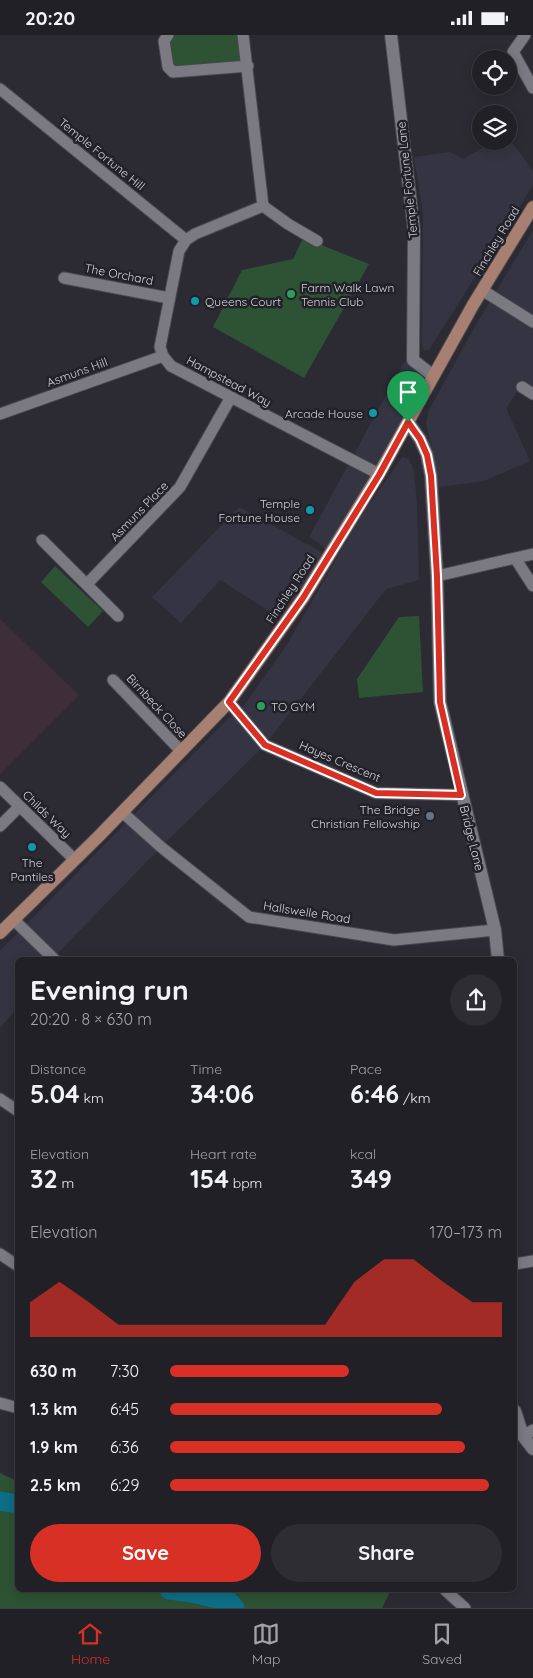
<!DOCTYPE html>
<html lang="en">
<head>
<meta charset="utf-8">
<style>
	body { margin:0; font-family:Quicksand,sans-serif; background:#2d2d32; color:#f1f3f6; height:100vh; display:flex; flex-direction:column; font-size:19px; white-space:nowrap }
	* { box-sizing:border-box; margin:0 }
	p { font-size:16px; color:#a2a3a7 }
	.icon { flex:none; width:28px; height:28px; fill:none; stroke:currentColor; stroke-width:2; stroke-linecap:round; stroke-linejoin:round }
	.map { position:relative; flex:1; overflow:hidden }
	.drawer { position:absolute; left:15px; top:922px; width:502px; height:635px; display:flex; flex-direction:column; background:#212026; border-radius:8px; box-shadow:0 2px 12px #0003,0 0 0 1px #3e3e43 }
	.drawer>* { flex:none }
	.buttons { position:absolute; left:472px; top:15px; display:grid; gap:10px }
	.buttons a { display:grid; place-items:center; width:45px; height:45px; border-radius:50%; background:#212026; box-shadow:0 2px 12px #0003,0 0 0 1px #3e3e43; font-size:25px }
	.pin { position:absolute; display:grid; place-items:center; width:42px; height:42px; color:#fff; margin:-51px -21px; border-radius:50% 50% 50% 0; rotate:-45deg; box-shadow:0 0 5px #0007 }
	.pin .icon { rotate:45deg }
	.round { display:grid; place-items:center; flex:none; width:52px; height:52px; border-radius:26px; background:#2d2d32 }
	.overview { display:flex; align-items:center; justify-content:space-between; height:85px; padding:0 15px }
	h1 { font-size:28px; font-weight:700; line-height:38px }
	.figures { display:grid; grid-template-columns:repeat(3,1fr); gap:8px; height:85px; padding:5px 15px }
	.figures div { display:grid; align-content:center }
	.figures b { font-size:25px; font-weight:700 }
	.figures small { font-size:14px; font-weight:400 }
	.figures p { font-size:14px }
	.chart { height:140px; padding:10px 15px }
	.chart p { display:flex; justify-content:space-between }
	.chart svg { width:100%; height:90px; margin-top:5px; fill:#d93025; opacity:.7 }
	.cta { display:flex; gap:10px; margin-top:auto; padding:10px 15px }
	.cta a { flex:1; height:58px; border-radius:30px; background:#d93025; color:#fff; font-size:20px; font-weight:700; line-height:58px; text-align:center }
	.cta a+a { background:#2d2d32; color:#f1f3f6 }
	ul { padding:0 15px; list-style:none; font-size:16px }
	li { display:grid; grid-template-columns:80px 60px 1fr; align-items:center; height:38px }
	li i { height:12px; border-radius:6px; background:#d93025 }
	.status { display:flex; justify-content:space-between; align-items:center; height:35px; padding:0 25px; background:#212026; direction:ltr }
	.status svg { height:14px; fill:currentColor }
	.tabs { display:flex; justify-content:space-around; align-items:center; height:70px; border-top:1px solid #3e3e43; background:#212026; font-size:14px; color:#a2a3a7 }
	.tabs a { display:grid; justify-items:center; gap:2px }
	.tabs .active { color:#d93025 }
	.map>svg:first-child { display:block }
</style>
</head>
<body>
<div class="status"><b>20:20</b><svg viewBox="0 0 49 12"><path d="M0 12V9h3v3zM5 12V6h3v6zM10 12V3h3v9zM15 12V0h3v12zM26 1h20v11H26zM47 4h2v5h-2z"/></svg></div>
<div class="map">
<svg width="533" height="1573" viewBox="0 0 533 1573">
	<rect width="100%" height="100%" fill="#2c2b33"/>
	<path fill="#353442" d="M509,103L533,136V150L429,315H424L422,312L423,179L414,122L450,117L463,124L495,106H509Z
		M533,195V354L523,348L506,373L530,426L484,446L439,452L426,388L428,377L473,295Z
		M413,325L433,341L331,517L309,502L404,327Z
		M402,422L409,424L414,436L417,469L419,545L386,554L265,710L161,812L53,923L55,925H18L17,973L0,993V916L223,689L246,668L286,611L360,483Z
		M239,472L329,521L286,587L220,545L181,588L152,562Z"/>
	<path fill="#3e2e39" d="M0,584L79,660L0,739Z"/>
	<path fill="#2d5234" d="M168,0H243L248,31L173,37Z
		M304,201L324,211L369,229L304,343L213,292L242,235L293,224Z
		M55,531L103,576L88,592L41,547Z
		M419,581L423,657L359,663L357,644L399,582Z
		M0,1438L17,1446L18,1555H391L382,1573H0Z"/>
	<g fill="none" stroke-linecap="round" stroke-linejoin="round">
		<path stroke="#0c6f88" stroke-width="19" d="M0,1466L18,1469
			M169,1555L192,1558L230,1567L235,1573"/>
		<defs>
			<path id="minor" d="M168,0L164,6L168,32L173,37L248,31
				M243,0L263,171L195,199L186,205L179,216L160,312L163,321L171,331L379,439
				M525,0L513,17L533,53
				M0,54L186,205
				M263,171L288,189L317,206
				M64,243L169,263
				M482,255L533,287
				M522,352L533,359
				M0,379L163,321
				M42,505L118,581
				M515,523L533,519
				M437,541L515,523L533,551
				M87,549L180,452L231,362
				M113,645L181,716
				M229,667L265,710L376,758L461,760
				M0,752L75,825
				M122,777L161,812L249,882L394,905L495,895
				M0,791L19,772
				M14,885L55,925
				M0,1064L18,1076
				M0,1219L18,1231
				M515,1229L533,1226
				M0,1368L18,1373
				M523,1401L533,1395
				M445,1555L465,1573"/>
			<path id="tertiary" d="M391,0L414,195L413,325L433,341
				M408,387L420,404L427,420L431,441L437,541L440,667L495,895L498,925
				M515,1376L523,1401L533,1414"/>
			<path id="primary" d="M0,898L98,802L229,667L303,563L379,439L473,270L533,172"/>
		</defs>
		<use href="#minor" stroke="#494850" stroke-width="13"/>
		<use href="#tertiary" stroke="#494850" stroke-width="14"/>
		<use href="#primary" stroke="#494850" stroke-width="14"/>
		<use href="#minor" stroke="#7b7a83" stroke-width="11"/>
		<use href="#tertiary" stroke="#7b7a83" stroke-width="12"/>
		<use href="#primary" stroke="#a88072" stroke-width="12"/>
	</g>
	<g fill="none" stroke-linecap="round" stroke-linejoin="round">
		<defs>
			<path id="route" d="M408,387L420,404L427,420L431,441L437,541L440,667L461,760L376,758L265,710L229,667L303,563L379,440Z"/>
		</defs>
		<use href="#route" stroke="#fff" stroke-width="10"/>
		<use href="#route" stroke="#d93025" stroke-width="6"/>
	</g>
	<g fill="#2e9e5b" stroke="#222129" stroke-width="2">
		<circle cx="291" cy="259" r="5"/>
		<circle cx="261" cy="671" r="5"/>
	</g>
	<g fill="#0f9aa8" stroke="#222129" stroke-width="2">
		<circle cx="195" cy="266" r="5"/>
		<circle cx="373" cy="378" r="5"/>
		<circle cx="310" cy="475" r="5"/>
		<circle cx="32" cy="812" r="5"/>
	</g>
	<circle fill="#6b7280" stroke="#222129" stroke-width="2" cx="430" cy="781" r="5"/>
	<g text-anchor="middle" dominant-baseline="central" stroke-width="5" stroke-linejoin="round" paint-order="stroke">
		<g font-size="12" fill="#d2d1d7" stroke="#222129">
			<text transform="translate(102 119) rotate(39)">Temple Fortune Hill</text>
			<text transform="translate(407 145) rotate(-96)">Temple Fortune Lane</text>
			<text transform="translate(496 206) rotate(-59)">Finchley Road</text>
			<text transform="translate(119 239) rotate(11)">The Orchard</text>
			<text transform="translate(77 337) rotate(-20)">Asmuns Hill</text>
			<text transform="translate(229 346) rotate(28)">Hampstead Way</text>
			<text transform="translate(139 476) rotate(-46)">Asmuns Place</text>
			<text transform="translate(290 554) rotate(-57)">Finchley Road</text>
			<text transform="translate(157 671) rotate(47)">Birnbeck Close</text>
			<text transform="translate(340 726) rotate(23)">Hayes Crescent</text>
			<text transform="translate(47 779) rotate(44)">Childs Way</text>
			<text transform="translate(472 803) rotate(76)">Bridge Lane</text>
			<text transform="translate(307 877) rotate(9)">Hallswelle Road</text>
		</g>
		<g font-size="12" fill="#d2d1d7" stroke="#222129" text-anchor="start">
			<text x="301" y="252">Farm Walk Lawn<tspan x="301" dy="14">Tennis Club</tspan></text>
			<text x="205" y="266">Queens Court</text>
			<text x="363" y="378" text-anchor="end">Arcade House</text>
			<text x="300" y="468" text-anchor="end">Temple<tspan x="300" dy="14">Fortune House</tspan></text>
			<text x="271" y="671">TO GYM</text>
			<text x="420" y="774" text-anchor="end">The Bridge<tspan x="420" dy="14">Christian Fellowship</tspan></text>
			<text x="32" y="827" text-anchor="middle">The<tspan x="32" dy="14">Pantiles</tspan></text>
		</g>
	</g>
</svg>
<div class="buttons">
<a><svg class="icon" aria-label="locate" viewBox="0 0 24 24"><circle cx="12" cy="12" r="6"/><path d="M12 2v4M12 18v4M2 12h4M18 12h4"/></svg></a>
<a><svg class="icon" aria-label="layers" viewBox="0 0 24 24"><path d="M12 4l9 5-9 5-9-5zM3 14l9 5 9-5"/></svg></a>
</div>
<div class="pin" style="left:408px;top:387px;background:#1e9e55"><svg class="icon" aria-label="arrive" viewBox="0 0 24 24"><path d="M6 21V4h12l-3 4 3 4H6"/></svg></div>
<section class="drawer">
<div class="overview"><div><h1>Evening run</h1><p>20:20 · 8 × 630 m</p></div><a class="round"><svg class="icon" aria-label="share" viewBox="0 0 24 24"><path d="M12 15V3M7 8l5-5 5 5M5 13v7h14v-7"/></svg></a></div>
<div class="figures">
<div><p>Distance</p><b>5.04<small> km</small></b></div>
<div><p>Time</p><b>34:06</b></div>
<div><p>Pace</p><b>6:46<small> /km</small></b></div>
</div>
<div class="figures">
<div><p>Elevation</p><b>32<small> m</small></b></div>
<div><p>Heart rate</p><b>154<small> bpm</small></b></div>
<div><p>kcal</p><b>349</b></div>
</div>
<div class="chart"><p><span>Elevation</span>170–173 m</p>
<svg viewBox="0 0 160 44" preserveAspectRatio="none"><path d="M0 44V27L10 17L20 27L30 38L40 38L50 38L60 38L70 38L80 38L90 38L100 38L110 17L120 6L130 6L140 17L150 27L160 27V44z"/></svg>
</div>
<ul>
<li><b>630 m</b>7:30<i style="width:54%"></i></li>
<li><b>1.3 km</b>6:45<i style="width:82%"></i></li>
<li><b>1.9 km</b>6:36<i style="width:89%"></i></li>
<li><b>2.5 km</b>6:29<i style="width:96%"></i></li>
</ul>
<div class="cta"><a>Save</a><a>Share</a></div>
</section>
</div>
<nav class="tabs">
<a class="active"><svg class="icon" aria-label="home" viewBox="0 0 24 24"><path d="M3 11l9-7 9 7M6 9v11h12V9"/></svg>Home</a>
<a><svg class="icon" aria-label="map" viewBox="0 0 24 24"><path d="M3 6l6-2 6 2 6-2v14l-6 2-6-2-6 2zM9 4v14M15 6v14"/></svg>Map</a>
<a><svg class="icon" aria-label="saved" viewBox="0 0 24 24"><path d="M7 4h10v16l-5-4-5 4z"/></svg>Saved</a>
</nav>
</body>
</html>
